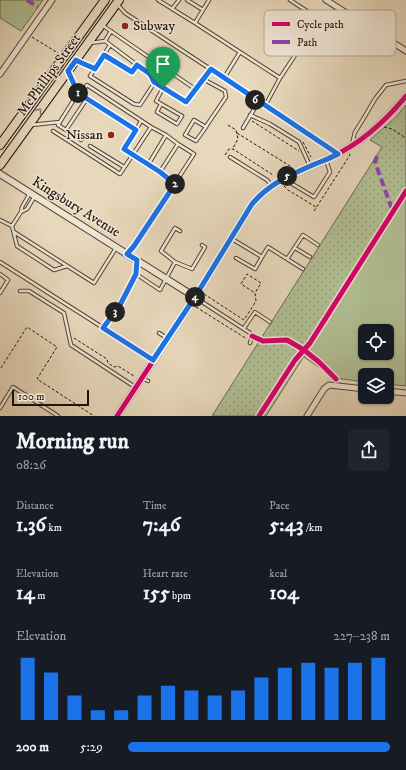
<!DOCTYPE html>
<html lang="en">
<head>
<meta charset="utf-8">
<style>
	body { margin:0; font-family:"IM FELL DW Pica",serif; background:#20242c; color:#f1f3f6; height:100vh; display:flex; flex-direction:column; font-size:15px; white-space:nowrap }
	* { box-sizing:border-box; margin:0 }
	p { font-size:13px; color:#9ea1a6 }
	.icon { flex:none; width:22px; height:22px; fill:none; stroke:currentColor; stroke-width:2; stroke-linecap:round; stroke-linejoin:round }
	.map { position:relative; height:416px; overflow:hidden }
	.drawer { display:flex; flex-direction:column; background:#171b24; flex:1 }
	.drawer>* { flex:none }
	.tools { position:absolute; left:358px; top:324px; display:grid; gap:8px }
	.tools a { display:grid; place-items:center; width:36px; height:36px; border-radius:6px; background:#171b24; box-shadow:0 1px 3px #0004; font-size:20px }
	.scale { position:absolute; left:12px; bottom:10px; width:77px; box-sizing:border-box; padding-left:4px; border:2px solid #20150e; border-top:0; font-size:11px; line-height:14px; white-space:nowrap; color:#20150e; -webkit-text-stroke:3px #efe5d3; paint-order:stroke }
	.pin { position:absolute; display:grid; place-items:center; width:34px; height:34px; color:#fff; margin:-41px -17px; border-radius:50% 50% 50% 0; rotate:-45deg; box-shadow:0 0 4px #0007 }
	.pin .icon { rotate:45deg }
	.km { position:absolute; width:20px; height:20px; margin:-10px; border-radius:50%; background:#222; color:#fff; font-size:11px; line-height:20px; text-align:center }
	.round { display:grid; place-items:center; flex:none; width:42px; height:42px; border-radius:6px; background:#20242c }
	.head { display:flex; align-items:center; justify-content:space-between; height:68px; padding:0 16px }
	h1 { font-size:22px; font-weight:800; line-height:30px }
	.stats { display:grid; grid-template-columns:repeat(3,1fr); gap:6px; height:68px; padding:4px 16px }
	.stats div { display:grid; align-content:center }
	.stats b { font-size:20px; font-weight:800 }
	.stats small { font-size:11px; font-weight:400 }
	.stats p { font-size:11px }
	.chart { height:112px; padding:8px 16px }
	.chart p { display:flex; justify-content:space-between }
	.chart svg { width:100%; height:72px; margin-top:4px; stroke:#1a73e8; stroke-width:6 }
	ul { padding:0 16px; list-style:none; font-size:13px }
	li { display:grid; grid-template-columns:64px 48px 1fr; align-items:center; height:30px }
	li i { height:10px; border-radius:5px; background:#1a73e8 }
	.map>svg:first-child { display:block }
</style>
</head>
<body>
<div class="map">
<svg width="406" height="416" viewBox="0 0 406 416">
	<defs>
		<pattern id="grass-dots" width="8" height="8" patternUnits="userSpaceOnUse"><rect width="8" height="8" fill="#b1bf94"/><path d="M2 2h.1M6 6h.1" fill="none" stroke="#98a37e" stroke-width="1.8" stroke-linecap="round"/></pattern>
	</defs>
	<rect width="100%" height="100%" fill="#e7d7bb"/>
	<filter id="stains"><feTurbulence type="fractalNoise" baseFrequency=".005" numOctaves="4"/><feColorMatrix values="0 0 0 0 .2 0 0 0 0 .09 0 0 0 0 .02 0 0 0 .5 -.17"/></filter>
	<radialGradient id="worn" r=".72"><stop offset=".6" stop-color="#630" stop-opacity="0"/><stop offset="1" stop-color="#630" stop-opacity=".3"/></radialGradient>
	<path fill="url(#grass-dots)" stroke="#686a51" d="M406,105V196L266,416H212L382,147L370,140L396,117Z"/>
	<path fill="#b1bf94" stroke="#686a51" fill-rule="evenodd" d="M0,0H43L21,31L0,18Z
		M406,196V386L387,384V375H365V382L335,378L304,357ZM365,331H387V353H365Z"/>
	<g fill="none" stroke-linecap="round" stroke-linejoin="round">
		<defs>
			<path id="service" d="M158,0L195,23L209,0
				M187,0L203,10
				M118,5L125,13L224,78
				M172,9L179,0
				M195,23L280,78L265,106L337,153
				M105,41L111,31
				M90,43L105,41L149,74L154,82L186,102L195,89L102,25
				M240,52L224,78L265,106
				M104,55L132,72L137,65
				M78,61L95,69L90,76L134,104L140,105L155,82
				M95,69L110,45
				M280,78L319,19L290,0
				M203,79L225,91L226,97L207,125L206,127L196,141L185,135L194,120L206,127
				M195,89L211,69
				M86,100L136,130L123,149L160,172L178,144L166,135L148,165
				M161,104L157,112L177,124L182,116L156,101L163,88
				M250,115L270,124L299,142L310,166
				M31,125L60,122
				M151,127L166,135
				M243,128L256,106
				M66,130L81,140
				M136,130L141,121
				M53,131L120,174L151,127L87,85L83,91L78,93L58,125L66,130L86,100L78,93L69,73
				M352,144L355,132L362,121L375,99L386,85L406,81
				M90,146L124,167
				M230,157L267,180L271,185
				M160,172L175,184
				M287,177L289,182L314,197L330,172L326,160
				M30,193L22,207L21,212L27,209L35,196
				M0,220L12,226L17,246L54,270L67,266
				M12,226L21,212
				M14,232L94,283L116,248
				M232,239L262,257L255,269L236,258
				M295,248L310,257
				M128,254L134,246L194,154L178,144
				M262,257L268,247L303,269
				M287,259L303,235L318,245
				M0,262L152,359
				M175,262L161,251L175,228L180,231
				M0,274L8,280L0,293
				M136,274L160,290L175,262L192,269L205,247L202,245
				M20,291H29L64,313L71,345L135,387
				M196,298L250,333L252,336L250,343
				M103,328L120,305L136,274L137,260
				M244,328L255,312L270,322
				M159,333L167,338
				M142,378L148,381
				M0,408L13,387L58,416"/>
			<path id="minor" d="M326,0L406,51
				M0,74L52,0
				M387,391L406,393
				M307,416L324,389L329,385L365,389"/>
			<path id="tertiary" d="M0,174L195,297
				M117,416L195,297L252,204C276,176 302,172 333,156C361,143 387,119 406,96"/>
			<path id="primary" d="M0,145L105,0
				M0,165L119,0"/>
		</defs>
		<use href="#service" stroke="#524639" stroke-width="4.5"/>
		<use href="#minor" stroke="#524639" stroke-width="7"/>
		<use href="#tertiary" stroke="#524639" stroke-width="8"/>
		<use href="#primary" stroke="#20150e" stroke-width="10"/>
		<path stroke="#20150e" stroke-width="1" stroke-dasharray="3 2" stroke-linecap="butt" d="M32,37L58,53
			M252,121L299,151
			M228,125L236,130L238,139L233,148
			M384,127L392,129L406,138
			M237,133L290,166
			M303,142L311,157
			M225,155L229,149H233L273,175
			M284,186L288,190L316,207
			M314,211L350,155L349,153
			M204,294L244,320L256,301L255,293L261,283L247,274L241,284L255,293
			M196,307L247,339
			M74,338L107,359L108,363L114,367L118,366L134,376
			M1,368L27,327L57,347L37,379L94,416
			M383,372V375"/>
		<use href="#service" stroke="#efe5d3" stroke-width="2.5"/>
		<use href="#minor" stroke="#efe5d3" stroke-width="5"/>
		<use href="#tertiary" stroke="#efe5d3" stroke-width="6"/>
		<use href="#primary" stroke="#e7d7bb" stroke-width="8"/>
		<path stroke="#8e44ad" stroke-width="4" stroke-dasharray="8 4" stroke-linecap="butt" d="M27,0L38,7
			M377,156L375,162L393,212"/>
		<defs>
			<path id="cycleway" d="M252,336L263,341L287,340L304,350L319,362L336,379
				M117,416L195,297L252,204C276,176 302,172 333,156C361,143 387,119 406,96
				M259,416L295,360L310,343L406,191"/>
		</defs>
		<use href="#cycleway" stroke="#efe5d3" stroke-width="8"/>
		<use href="#cycleway" stroke="#d6006c" stroke-width="5"/>
	</g>
	<defs><path id="oneway-chevron" d="M-2-3.5L2.5 0L-2 3.5" fill="none" stroke-width="1.6" stroke-linecap="round" stroke-linejoin="round"/></defs>
	<use stroke="#8d806d" href="#oneway-chevron" transform="translate(39 111) rotate(-54)"/>
	<g fill="none" stroke-linecap="round" stroke-linejoin="round">
		<defs>
			<path id="route" d="M104,55L132,72L137,65L150,74L154,82L186,102L211,69L338,154C331,158 322,161 315,164C290,175 270,183 252,204L195,297L153,360L103,328L120,305L136,274L137,260L127,254L134,246L175,184L160,172L124,149L136,130L78,93L68,71L76,60C82,64 88,65 95,69Z"/>
		</defs>
		<use href="#route" stroke="#fff" stroke-width="8"/>
		<use href="#route" stroke="#1a73e8" stroke-width="5"/>
	</g>
	<g fill="#8f2418" stroke="#efe5d3" stroke-width="1.5">
		<circle cx="125" cy="26" r="4"/>
		<circle cx="111" cy="135" r="4"/>
	</g>
	<g text-anchor="middle" dominant-baseline="central" stroke-width="3" stroke-linejoin="round" paint-order="stroke">
		<g font-size="14" fill="#20150e" stroke="#efe5d3" text-anchor="start">
			<text x="133" y="26">Subway</text>
			<text x="103" y="135" text-anchor="end">Nissan</text>
		</g>
		<g font-size="14" fill="#20150e" stroke="#efe5d3">
			<text transform="translate(49 75) rotate(-54)">McPhillips Street</text>
			<text transform="translate(76 207) rotate(32)">Kingsbury Avenue</text>
		</g>
	</g>
	<rect x="264" y="10" width="132" height="46" rx="6" fill="#efe5d3" stroke="#b1a798" stroke-width="1"/>
	<rect x="272" y="22" width="18" height="4" fill="#d6006c"/>
	<rect x="272" y="40" width="18" height="4" fill="#8e44ad"/>
	<g font-size="11" fill="#20150e">
		<text x="297" y="28">Cycle path</text>
		<text x="297" y="46">Path</text>
	</g>
	<rect width="100%" height="100%" filter="url(#stains)"/>
	<rect width="100%" height="100%" fill="url(#worn)"/>
</svg>
<div class="tools">
<a><svg class="icon" aria-label="locate" viewBox="0 0 24 24"><circle cx="12" cy="12" r="6"/><path d="M12 2v4M12 18v4M2 12h4M18 12h4"/></svg></a>
<a><svg class="icon" aria-label="layers" viewBox="0 0 24 24"><path d="M12 4l9 5-9 5-9-5zM3 14l9 5 9-5"/></svg></a>
</div>
<div class="scale">100 m</div>
<div class="pin" style="left:163px;top:88px;background:#1e9e55"><svg class="icon" aria-label="arrive" viewBox="0 0 24 24"><path d="M6 21V4h12l-3 4 3 4H6"/></svg></div>
<b class="km" style="left:78px;top:93px">1</b>
<b class="km" style="left:175px;top:184px">2</b>
<b class="km" style="left:115px;top:312px">3</b>
<b class="km" style="left:195px;top:297px">4</b>
<b class="km" style="left:287px;top:176px">5</b>
<b class="km" style="left:255px;top:100px">6</b>
</div>
<section class="drawer">
<div class="head"><div><h1>Morning run</h1><p>08:26</p></div><a class="round"><svg class="icon" aria-label="share" viewBox="0 0 24 24"><path d="M12 15V3M7 8l5-5 5 5M5 13v7h14v-7"/></svg></a></div>
<div class="stats">
<div><p>Distance</p><b>1.36<small> km</small></b></div>
<div><p>Time</p><b>7:46</b></div>
<div><p>Pace</p><b>5:43<small> /km</small></b></div>
</div>
<div class="stats">
<div><p>Elevation</p><b>14<small> m</small></b></div>
<div><p>Heart rate</p><b>155<small> bpm</small></b></div>
<div><p>kcal</p><b>104</b></div>
</div>
<div class="chart"><p><span>Elevation</span>227–238 m</p>
<svg viewBox="0 0 160 44" preserveAspectRatio="none"><path d="M5 44V6M15 44V15M25 44V29M35 44V38M45 44V38M55 44V29M65 44V23M75 44V26M85 44V29M95 44V26M105 44V18M115 44V12M125 44V9M135 44V12M145 44V9M155 44V6"/></svg>
</div>
<ul>
<li><b>200 m</b>5:29<i style="width:100%"></i></li>
</ul>
</section>
</body>
</html>
